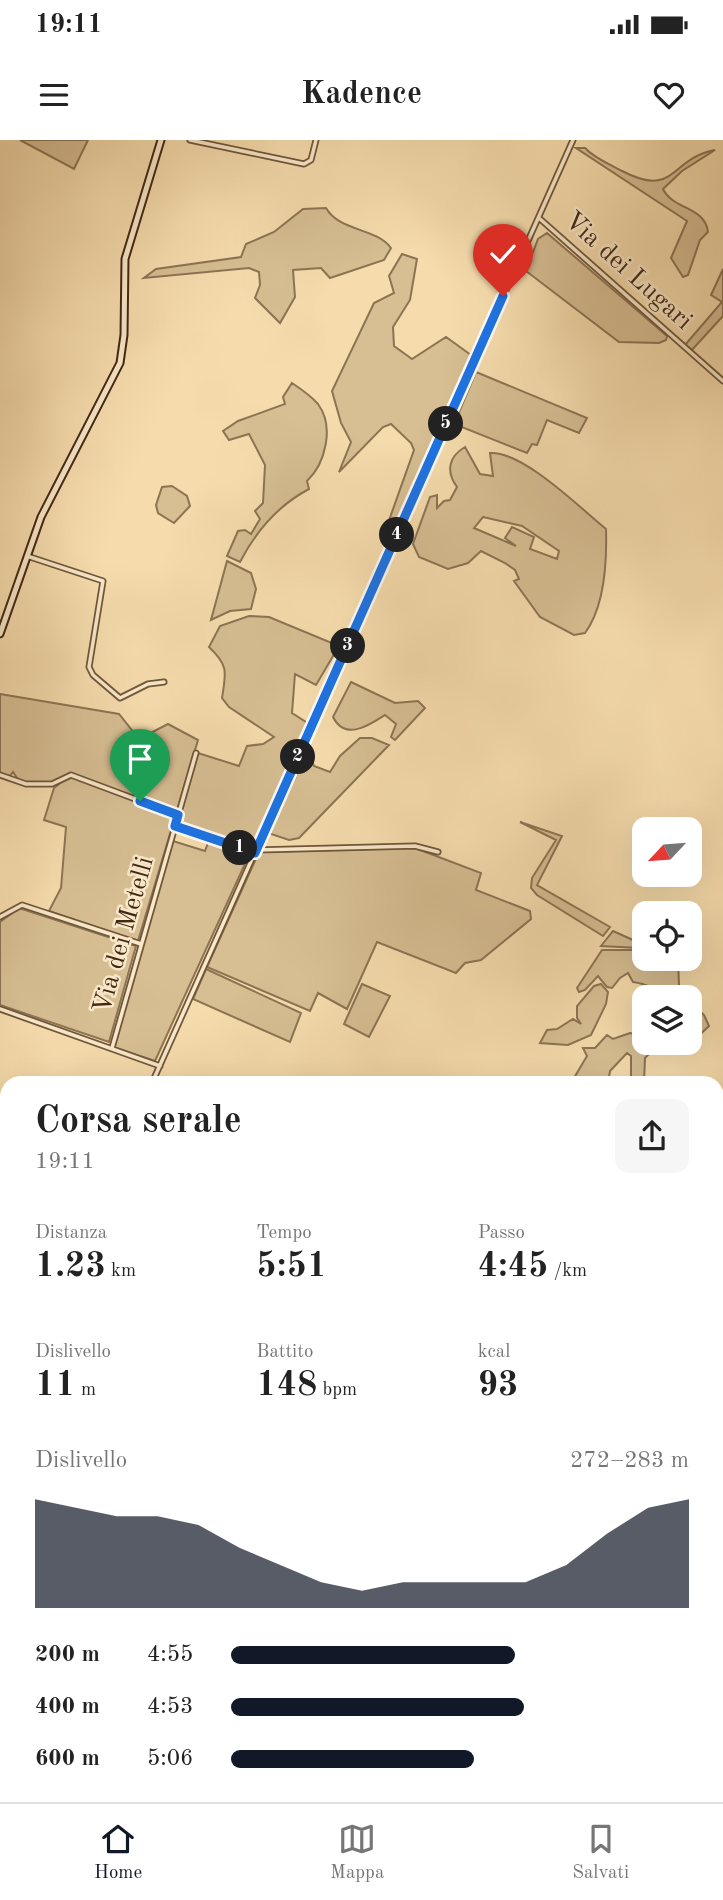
<!DOCTYPE html>
<html lang="it">
<head>
<meta charset="utf-8">
<style>
	body { margin:0; font-family:"Old Standard TT",serif; background:#f6f6f6; color:#222; height:100vh; display:flex; flex-direction:column; font-size:26px; white-space:nowrap }
	* { box-sizing:border-box; margin:0 }
	p { font-size:23px; color:#767676 }
	.icon { flex:none; width:38px; height:38px; fill:none; stroke:currentColor; stroke-width:2; stroke-linecap:round; stroke-linejoin:round }
	.map { position:relative; flex:1; overflow:hidden }
	.panel { position:absolute; left:0px; top:936px; width:724px; height:726px; display:flex; flex-direction:column; background:#fff; border-radius:21px 21px 0 0; box-shadow:0 7px 28px #0002 }
	.panel>* { flex:none }
	.needle { width:46px; rotate:244deg }
	.buttons { position:absolute; left:632px; top:677px; display:grid; gap:14px }
	.buttons a { display:grid; place-items:center; width:70px; height:70px; border-radius:14px; background:#fff; box-shadow:0 7px 28px #0002; font-size:35px }
	.pin { position:absolute; display:grid; place-items:center; width:60px; height:60px; color:#fff; margin:-72px -30px; border-radius:50% 50% 50% 0; rotate:-45deg; box-shadow:0 0 7px #0007 }
	.pin .icon { rotate:45deg }
	.km { position:absolute; width:35px; height:35px; margin:-18px; border-radius:50%; background:#222; color:#fff; font-size:19px; line-height:35px; text-align:center }
	.round { display:grid; place-items:center; flex:none; width:74px; height:74px; border-radius:14px; background:#f6f6f6 }
	.overview { display:flex; align-items:center; justify-content:space-between; height:119px; padding:0 35px }
	h1 { font-size:38px; font-weight:700; line-height:52px }
	.figures { display:grid; grid-template-columns:repeat(3,1fr); gap:10px; height:119px; padding:7px 35px }
	.figures div { display:grid; align-content:center }
	.figures b { font-size:35px; font-weight:700 }
	.figures small { font-size:19px; font-weight:400 }
	.figures p { font-size:19px }
	.chart { height:196px; padding:14px 35px }
	.chart p { display:flex; justify-content:space-between }
	.chart svg { width:100%; height:126px; margin-top:7px; fill:#111827; opacity:.7 }
	ul { padding:0 35px; list-style:none; font-size:23px }
	li { display:grid; grid-template-columns:112px 84px 1fr; align-items:center; height:52px }
	li i { height:18px; border-radius:9px; background:#111827 }
	.status { display:flex; justify-content:space-between; align-items:center; height:49px; padding:0 35px; background:#fff; direction:ltr }
	.status svg { height:19px; fill:currentColor }
	header { display:flex; justify-content:space-between; align-items:center; height:91px; padding:0 35px; background:#fff; font-size:32px; font-weight:700 }
	.dock { display:flex; justify-content:space-around; align-items:center; height:98px; border-top:2px solid #e0e0e0; background:#fff; font-size:19px; color:#767676 }
	.dock a { display:grid; justify-items:center; gap:4px }
	.dock .current { color:#111827 }
	.map>svg:first-child { display:block }
</style>
</head>
<body>
<div class="status"><b>19:11</b><svg viewBox="0 0 49 12"><path d="M0 12V9h3v3zM5 12V6h3v6zM10 12V3h3v9zM15 12V0h3v12zM26 1h20v11H26zM47 4h2v5h-2z"/></svg></div>
<header><svg class="icon" aria-label="menu" viewBox="0 0 24 24"><path d="M4 6h16M4 12h16M4 18h16"/></svg>Kadence<svg class="icon" aria-label="heart" viewBox="0 0 24 24"><path d="M12 20l-8-8c-3-5 5-10 8-4 3-6 11-1 8 4z"/></svg></header>
<div class="map">
<svg width="723" height="1662" viewBox="0 0 723 1662">
	<rect width="100%" height="100%" fill="#f6dcad"/>
	<filter id="stains"><feTurbulence type="fractalNoise" baseFrequency=".00286" numOctaves="4"/><feColorMatrix values="0 0 0 0 .2 0 0 0 0 .09 0 0 0 0 .02 0 0 0 .5 -.17"/></filter>
	<radialGradient id="worn" r=".72"><stop offset=".6" stop-color="#630" stop-opacity="0"/><stop offset="1" stop-color="#630" stop-opacity=".3"/></radialGradient>
	<path fill="#d7be93" stroke="#8c7453" stroke-width="2" fill-rule="evenodd" d="M20,0H88L74,29Z
		M576,8H585C594,18 609,24 622,31C676,59 670,18 715,10L682,31L663,49C673,70 705,66 708,92L700,100L688,135L683,137L671,118L687,81Z
		M326,68C340,92 375,87 391,108L384,120L330,138L321,128L293,130L295,157L280,183L255,158L260,145L259,132L249,128L144,138L156,129L241,117L246,104L274,92L303,69Z
		M547,93L667,196L666,200L659,203L619,202L526,131L538,99Z
		M402,114L417,119L410,160L393,187L394,206L412,219L446,197L471,215L401,378H396L387,386L414,310L411,303L391,284L383,287L339,332L351,302L341,283L332,251L374,163L394,153L389,136Z
		M723,129V176L691,211L685,205L722,162L711,155Z
		M476,232L587,278L579,293L547,280L537,305L532,304L527,313L454,284Z
		M292,243C301,249 311,256 318,264C335,287 325,324 307,341L309,349C277,366 256,391 240,422L227,416L238,391L245,390L251,394L260,379L255,371L263,363L265,325L249,294L229,300L223,291L238,281L285,264L283,257Z
		M465,307L480,334L493,336L490,313C523,311 580,368 606,389C607,423 605,466 585,493L574,495L540,477L514,441L519,439L515,430L505,423L481,411L468,423L448,429L419,417L413,404L430,357L437,355V368L444,361L450,360L457,347C446,332 448,317 465,307ZM483,377L522,386L559,411L557,419L530,409L534,397L512,387L505,398L516,406L474,388Z
		M172,346L187,356L190,366L174,383L158,373L156,365L162,347Z
		M227,421L251,433L256,449L251,469L230,471L211,480Z
		M249,476L269,477L339,506L316,545L295,534L292,573L309,584L254,711L177,685L198,613L239,626L247,606L263,604L274,597L229,567L222,558C226,532 229,526 209,507L220,486Z
		M351,542L395,563L418,561L425,568L395,600L391,597L396,584L385,575C368,586 345,601 333,577Z
		M0,554L119,574L139,599L168,584L198,600L138,801L49,771L61,748L66,687L44,680L54,648L69,636L45,644H21L13,632L9,637L0,633Z
		M360,598H372L389,605L299,698L289,700L268,693L306,616L311,618L314,626L330,632L340,616Z
		M520,682L562,696L537,745L610,787L603,796L537,755L531,748L532,738L556,700Z
		M209,700L249,715L155,921L113,907L173,701L205,711Z
		M415,708L481,733L476,750L530,771L531,779L481,820L465,823L456,833L377,802L347,869L318,853L310,871L207,827L259,712Z
		M19,768L136,806L109,902L0,865V782Z
		M613,791L644,805V819H678L679,845L686,857H660C654,847 646,844 633,842L628,833L620,838L612,848L607,847L598,836L585,850L579,852L577,848L602,810H640L639,808L601,806Z
		M206,829L301,873L290,902L193,859Z
		M362,844L390,856L369,897L344,884Z
		M601,844L608,852L606,864L591,895L568,905L540,903L547,890L557,889L573,879L581,884L577,878V866L594,846Z
		M690,862L704,875L709,886L692,902L672,911L676,903H690L692,881Z
		M630,893L638,895L645,908H655L645,918L644,943H631V916L627,913L610,931L608,943H571L587,916L583,908H595L607,895L613,899Z
		M718,1123L723,1124V1205L718,1221Z
		M7,1467V1528L3,1530L7,1538V1656H60L53,1662H0V1469Z
		M187,1656H572L571,1662H190Z"/>
	<g fill="none" stroke-linecap="round" stroke-linejoin="round">
		<path stroke="#897050" stroke-width="2" d="M718,1151L723,1147
			M615,1662L617,1656"/>
		<defs>
			<path id="street" d="M190,0L304,24L311,20L316,0
				M539,78L723,241
				M27,416L103,441L89,527L93,535L120,558L148,544L164,542
				M0,635L26,644H52L71,635L178,675
				M175,686L255,713
				M256,710L415,706L438,712
				M0,777L22,765L141,804
				M0,869L160,926
				M112,908L196,613
				M152,943L573,0
				M718,1121L723,1122
				M0,1285L7,1269
				M110,1656V1662"/>
			<path id="secondary" d="M0,494L41,377L120,223L124,195L125,119L161,0
				M718,1090L723,1086
				M0,1322L7,1321
				M183,1656L187,1662
				M58,1662L66,1656"/>
		</defs>
		<use href="#street" stroke="#6f563a" stroke-width="7"/>
		<use href="#secondary" stroke="#422913" stroke-width="9"/>
		<use href="#street" stroke="#f9e8ca" stroke-width="3.5"/>
		<use href="#secondary" stroke="#f9e8ca" stroke-width="5"/>
	</g>
	<g fill="none" stroke-linecap="round" stroke-linejoin="round">
		<defs>
			<path id="route" d="M140,661L178,675L175,686L255,713L503,156"/>
		</defs>
		<use href="#route" stroke="#fff" stroke-width="14"/>
		<use href="#route" stroke="#1a73e8" stroke-width="9"/>
	</g>
	<g text-anchor="middle" dominant-baseline="central" stroke-width="5" stroke-linejoin="round" paint-order="stroke">
		<g font-size="26" fill="#422913" stroke="#f9e8ca">
			<text transform="translate(628 131) rotate(42)">Via dei Lugari</text>
			<text transform="translate(124 795) rotate(-74)">Via dei Metelli</text>
		</g>
	</g>
	<rect width="100%" height="100%" filter="url(#stains)"/>
	<rect width="100%" height="100%" fill="url(#worn)"/>
</svg>
<div class="buttons">
<a><svg class="needle" viewBox="-14 -14 28 28"><path d="M0-13l5 13h-10z" fill="#e53935"/><path d="M0 13l5-13h-10z" fill="#767676"/></svg></a>
<a><svg class="icon" aria-label="locate" viewBox="0 0 24 24"><circle cx="12" cy="12" r="6"/><path d="M12 2v4M12 18v4M2 12h4M18 12h4"/></svg></a>
<a><svg class="icon" aria-label="layers" viewBox="0 0 24 24"><path d="M12 4l9 5-9 5-9-5zM3 14l9 5 9-5"/></svg></a>
</div>
<div class="pin" style="left:140px;top:661px;background:#1e9e55"><svg class="icon" aria-label="arrive" viewBox="0 0 24 24"><path d="M6 21V4h12l-3 4 3 4H6"/></svg></div>
<div class="pin" style="left:503px;top:156px;background:#d93025"><svg class="icon" aria-label="check" viewBox="0 0 24 24"><path d="M5 12l5 5 9-10"/></svg></div>
<b class="km" style="left:240px;top:708px">1</b>
<b class="km" style="left:298px;top:617px">2</b>
<b class="km" style="left:348px;top:506px">3</b>
<b class="km" style="left:397px;top:395px">4</b>
<b class="km" style="left:446px;top:284px">5</b>
<section class="panel">
<div class="overview"><div><h1>Corsa serale</h1><p>19:11</p></div><a class="round"><svg class="icon" aria-label="share" viewBox="0 0 24 24"><path d="M12 15V3M7 8l5-5 5 5M5 13v7h14v-7"/></svg></a></div>
<div class="figures">
<div><p>Distanza</p><b>1.23<small> km</small></b></div>
<div><p>Tempo</p><b>5:51</b></div>
<div><p>Passo</p><b>4:45<small> /km</small></b></div>
</div>
<div class="figures">
<div><p>Dislivello</p><b>11<small> m</small></b></div>
<div><p>Battito</p><b>148<small> bpm</small></b></div>
<div><p>kcal</p><b>93</b></div>
</div>
<div class="chart"><p><span>Dislivello</span>272–283 m</p>
<svg viewBox="0 0 160 44" preserveAspectRatio="none"><path d="M0 44V6L10 9L20 12L30 12L40 15L50 23L60 29L70 35L80 38L90 35L100 35L110 35L120 35L130 29L140 18L150 9L160 6V44z"/></svg>
</div>
<ul>
<li><b>200 m</b>4:55<i style="width:62%"></i></li>
<li><b>400 m</b>4:53<i style="width:64%"></i></li>
<li><b>600 m</b>5:06<i style="width:53%"></i></li>
</ul>
</section>
</div>
<nav class="dock">
<a class="current"><svg class="icon" aria-label="home" viewBox="0 0 24 24"><path d="M3 11l9-7 9 7M6 9v11h12V9"/></svg>Home</a>
<a><svg class="icon" aria-label="map" viewBox="0 0 24 24"><path d="M3 6l6-2 6 2 6-2v14l-6 2-6-2-6 2zM9 4v14M15 6v14"/></svg>Mappa</a>
<a><svg class="icon" aria-label="saved" viewBox="0 0 24 24"><path d="M7 4h10v16l-5-4-5 4z"/></svg>Salvati</a>
</nav>
</body>
</html>
